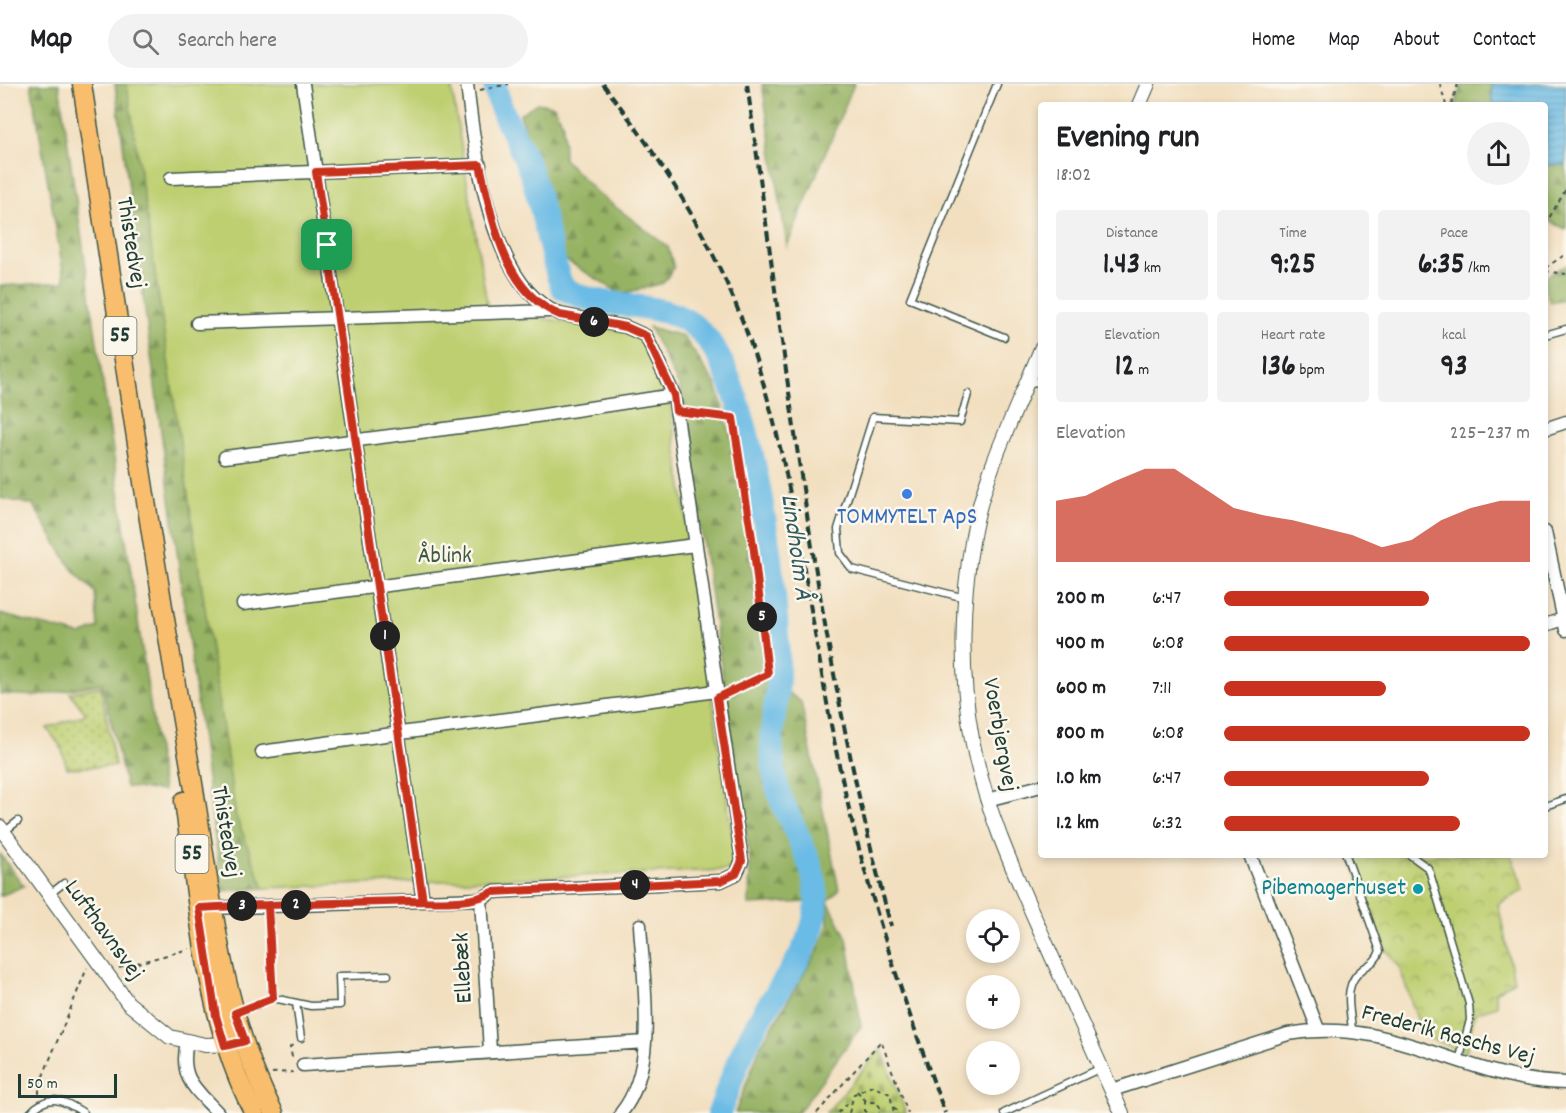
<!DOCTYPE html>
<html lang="en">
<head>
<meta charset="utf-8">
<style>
	body { margin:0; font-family:Dekko,sans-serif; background:#f2f2f2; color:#202124; height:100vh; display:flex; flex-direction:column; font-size:22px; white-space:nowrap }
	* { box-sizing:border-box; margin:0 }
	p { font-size:20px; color:#757577 }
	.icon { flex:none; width:33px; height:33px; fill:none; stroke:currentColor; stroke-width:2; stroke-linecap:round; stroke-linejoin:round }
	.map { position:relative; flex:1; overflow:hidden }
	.drawer { position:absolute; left:1038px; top:18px; width:510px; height:756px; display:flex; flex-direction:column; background:#fff; border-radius:6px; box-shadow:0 3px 9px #0003 }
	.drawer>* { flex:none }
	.controls { position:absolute; left:966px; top:825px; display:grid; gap:12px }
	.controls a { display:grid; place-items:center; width:54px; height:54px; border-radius:50%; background:#fff; box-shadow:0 3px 9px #0003; font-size:30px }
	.scale { position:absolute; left:18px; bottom:15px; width:99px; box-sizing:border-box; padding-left:6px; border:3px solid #1f3d34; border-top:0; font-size:16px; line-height:21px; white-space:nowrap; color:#1f3d34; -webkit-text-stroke:4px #fbf7ec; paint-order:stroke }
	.pin { position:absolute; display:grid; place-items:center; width:51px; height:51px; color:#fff; margin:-26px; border-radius:12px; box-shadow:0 3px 9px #0006 }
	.km { position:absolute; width:30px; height:30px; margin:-15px; border-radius:50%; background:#222; color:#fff; font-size:16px; line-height:30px; text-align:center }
	.round { display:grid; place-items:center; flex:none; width:63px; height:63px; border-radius:32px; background:#f2f2f2 }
	.overview { display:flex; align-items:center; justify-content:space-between; height:102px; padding:0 18px }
	h1 { font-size:33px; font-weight:700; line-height:45px }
	.figures { display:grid; grid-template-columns:repeat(3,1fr); gap:9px; height:102px; padding:6px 18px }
	.figures div { display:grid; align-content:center; border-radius:6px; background:#f2f2f2; text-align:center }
	.figures b { font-size:30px; font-weight:700 }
	.figures small { font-size:16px; font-weight:400 }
	.figures p { font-size:16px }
	.chart { height:168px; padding:12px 18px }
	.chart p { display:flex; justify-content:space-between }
	.chart svg { width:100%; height:108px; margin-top:6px; fill:#c8321e; opacity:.7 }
	ul { padding:0 18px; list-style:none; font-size:20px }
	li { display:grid; grid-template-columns:96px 72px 1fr; align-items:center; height:45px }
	li i { height:15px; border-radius:8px; background:#c8321e }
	header { display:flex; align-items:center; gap:36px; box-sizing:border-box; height:84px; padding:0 30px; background:#fff; border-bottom:2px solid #e0e0e0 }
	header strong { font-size:28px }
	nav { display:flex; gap:33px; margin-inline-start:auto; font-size:21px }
	.search { width:420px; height:54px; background:#f2f2f2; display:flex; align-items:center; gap:15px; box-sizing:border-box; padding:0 21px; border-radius:33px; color:#757577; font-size:22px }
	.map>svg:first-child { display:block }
</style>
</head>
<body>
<header>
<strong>Map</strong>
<div class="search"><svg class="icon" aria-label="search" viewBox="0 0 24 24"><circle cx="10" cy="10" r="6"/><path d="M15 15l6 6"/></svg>Search here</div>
<nav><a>Home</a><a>Map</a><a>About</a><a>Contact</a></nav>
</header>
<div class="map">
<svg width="1566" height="1029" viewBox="0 0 1566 1029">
	<defs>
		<pattern id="grass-dots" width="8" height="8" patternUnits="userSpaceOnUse" patternTransform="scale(1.5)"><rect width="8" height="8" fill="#becf71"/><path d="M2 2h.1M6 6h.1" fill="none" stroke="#9aa95e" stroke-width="1.8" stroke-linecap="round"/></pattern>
		<pattern id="forest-firs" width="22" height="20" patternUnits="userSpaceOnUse" patternTransform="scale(1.5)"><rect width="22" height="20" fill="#96b263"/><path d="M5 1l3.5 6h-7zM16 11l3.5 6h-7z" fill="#7a9252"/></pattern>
		<pattern id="cemetery-stones" width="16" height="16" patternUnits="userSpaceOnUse" patternTransform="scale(1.5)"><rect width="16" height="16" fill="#becf71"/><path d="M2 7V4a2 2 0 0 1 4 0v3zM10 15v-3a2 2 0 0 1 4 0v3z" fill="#9aa95e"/></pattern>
		<pattern id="park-crowns" width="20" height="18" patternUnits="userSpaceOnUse" patternTransform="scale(1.5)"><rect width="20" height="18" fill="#becf71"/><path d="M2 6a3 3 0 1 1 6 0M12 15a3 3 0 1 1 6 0" fill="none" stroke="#9aa95e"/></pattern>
		<pattern id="water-rules" width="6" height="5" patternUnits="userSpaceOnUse" patternTransform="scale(1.5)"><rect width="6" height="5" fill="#6abbe5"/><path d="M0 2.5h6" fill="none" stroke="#5799ba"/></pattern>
	</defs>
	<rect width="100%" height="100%" fill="#fbf7ec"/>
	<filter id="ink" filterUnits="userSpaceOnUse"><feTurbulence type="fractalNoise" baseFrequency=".0167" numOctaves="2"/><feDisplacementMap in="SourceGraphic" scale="12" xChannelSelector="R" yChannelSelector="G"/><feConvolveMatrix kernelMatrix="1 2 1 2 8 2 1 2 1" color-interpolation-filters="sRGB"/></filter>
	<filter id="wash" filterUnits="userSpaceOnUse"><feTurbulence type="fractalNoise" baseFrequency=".008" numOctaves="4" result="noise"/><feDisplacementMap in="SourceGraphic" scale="24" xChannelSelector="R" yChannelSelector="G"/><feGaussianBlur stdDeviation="1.35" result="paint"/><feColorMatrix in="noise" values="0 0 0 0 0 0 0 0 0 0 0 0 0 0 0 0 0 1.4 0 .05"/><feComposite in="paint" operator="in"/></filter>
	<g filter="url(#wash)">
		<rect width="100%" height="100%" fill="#f2dfc0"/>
		<path fill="url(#grass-dots)" stroke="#6e8652" stroke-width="1.5" d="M101,602L115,682L67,684L61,663L47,644L86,630L70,609Z"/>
		<path fill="url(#forest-firs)" stroke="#5a784c" stroke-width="1.5" d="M31,0H59L163,707L126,703L102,599L38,612L0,610V530L80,551L98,544L95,508L72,485L33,421L0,414V202L65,198Z
			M115,0H127L236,732L264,804L222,807Z
			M762,0H854L787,162Z
			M1462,0H1492V21H1455Z
			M537,19L554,22L563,41L564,75L596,108L668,163L674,184L663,199L621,210L561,173L520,30Z
			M1545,81H1566V145L1545,135Z
			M1566,181V215L1550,218L1545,206V193Z
			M649,243L683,252L716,301L737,373L766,593L801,618L839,806L828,817L847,854L861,942L798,1029H735L761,961L817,868L828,841V817L749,821L750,775L680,304Z
			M0,770L24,802L0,812Z"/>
		<path fill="url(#cemetery-stones)" stroke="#6e8652" stroke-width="1.5" d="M881,965L906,1029H826Z"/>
		<path fill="url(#park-crowns)" stroke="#6e8652" stroke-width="1.5" d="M1350,771H1511L1524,806L1498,820L1514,897L1495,908L1497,922L1475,929L1466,969L1423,952L1399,882L1386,866Z"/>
		<path fill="#becf71" stroke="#6e8652" stroke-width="1.5" d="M127,0H451L489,232L522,231L639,250L670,320L736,779L726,786L264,804L236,732Z"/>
		<path fill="url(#water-rules)" stroke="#447c8c" stroke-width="1.5" d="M1492,0H1566V81H1545V21H1492Z"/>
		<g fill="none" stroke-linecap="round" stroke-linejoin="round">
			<path stroke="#6abbe5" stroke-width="24" d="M495,0C499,30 520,58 530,86C544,124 548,165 562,203C602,230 663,211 700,247C755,301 780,517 778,596C777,623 768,650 773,678C774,689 776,701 780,712C794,749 824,791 815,832C808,870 779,902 760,935C742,964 731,997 719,1029"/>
		</g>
	</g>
	<g filter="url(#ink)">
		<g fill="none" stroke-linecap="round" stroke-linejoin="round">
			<defs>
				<path id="service" d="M997,0L910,215L1004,253
					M1545,251L1566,245
					M1028,299L1041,298
					M965,514L852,485L840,469L838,445L873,333L960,338L968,310
					M1545,722L1566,715
					M4,748L18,737
					M1346,771L1380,867C1377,876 1372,879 1364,884C1342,900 1350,922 1352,946
					M1410,771L1428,784L1430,789L1469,920L1470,936L1459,977
					M50,810L64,799
					M273,914L311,922L340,921L339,892L388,891
					M296,919L301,954
					M239,928L273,914L268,821
					M30,1029C49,1008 63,1016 84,1029
					M1004,1029L1101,984"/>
				<path id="minor" d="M303,0L423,817
					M171,94L480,81
					M197,239L549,227
					M1545,345L1566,338
					M225,373L491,339L674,311
					M1545,448L1566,546
					M243,520L695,461
					M1545,541L1563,535
					M262,668C413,646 565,629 716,607
					M987,716L1041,702
					M1250,771L1318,945
					M481,815L490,967
					M206,824L481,815L493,808L721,797L736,790L742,777L674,311L646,252L626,243L560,230C490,204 474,65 467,0
					M187,958C179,995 195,1004 218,1029
					M303,981L645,958
					M1112,1006L1288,950C1394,931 1464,997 1566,999
					M621,1029C659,983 643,897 640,841"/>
				<path id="tertiary" d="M1139,21L1148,0
					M1041,265C1017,325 984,388 973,452C961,517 960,591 972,655C985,726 1015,790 1044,855C1070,913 1095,971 1122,1029
					M0,743L128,919L170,953L205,961L234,960"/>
				<path id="primary" d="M82,0C117,228 150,455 190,682C211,799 218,922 274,1029
					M184,717C199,822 204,933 254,1029"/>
			</defs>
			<use href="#service" stroke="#3f5549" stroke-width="9"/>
			<use href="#minor" stroke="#3f5549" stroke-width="15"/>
			<use href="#tertiary" stroke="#3f5549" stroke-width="16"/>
			<use href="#primary" stroke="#3f5549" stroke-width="21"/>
			<path stroke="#3f5549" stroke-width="2" stroke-dasharray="4.5 4.5" stroke-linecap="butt" d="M1440,0L1446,21
				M480,6L509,0
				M1451,21L1458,0
				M1545,141L1566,105
				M1545,184L1566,170
				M1545,187L1566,190
				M688,328L733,334L754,467L768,590L730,608
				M119,884L189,865
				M292,973L290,963L294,960
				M272,989L293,988
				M857,1007L867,1018H876L880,1023L879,1029
				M39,1010V1002L87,884
				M865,1016V1027L869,1029
				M894,1023L898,1029
				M817,1029L881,957L908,1029
				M838,1029L851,1016
				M849,1029L854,1010L872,1002L890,1010L894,1029"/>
			<use href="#service" stroke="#fff" stroke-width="6"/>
			<use href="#minor" stroke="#fff" stroke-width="12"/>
			<use href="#tertiary" stroke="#fff" stroke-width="14"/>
			<use href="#primary" stroke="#f9be6d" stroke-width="18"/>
			<path stroke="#1f3d34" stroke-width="4" stroke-dasharray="9 4.5" stroke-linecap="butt" d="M603,0C663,77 715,160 748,252C795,385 808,528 836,666C861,790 901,911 945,1029
				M747,0C787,282 816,567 891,842"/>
		</g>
	</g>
	<g fill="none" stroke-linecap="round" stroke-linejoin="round" filter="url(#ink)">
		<defs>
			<path id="route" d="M327,161L423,817L268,821L273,914L235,929L245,957L225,962L216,932L199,824C266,820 335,819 402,817C431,816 468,822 493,808L721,797L736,790L742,777L717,614L768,590L754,467L733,334L676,327L674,311L646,252L626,243L560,231C503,208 492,133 480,81L316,88L327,161"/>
		</defs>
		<use href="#route" stroke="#fff" stroke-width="12"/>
		<use href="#route" stroke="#c8321e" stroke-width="8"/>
	</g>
	<circle fill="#3f7fe0" stroke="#fbf7ec" stroke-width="2" cx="907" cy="410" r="6"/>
	<circle fill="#0f9aa8" stroke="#fbf7ec" stroke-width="2" cx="1418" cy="805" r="6"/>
	<g text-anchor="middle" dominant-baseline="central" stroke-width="5" stroke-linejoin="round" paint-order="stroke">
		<g fill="#fbf7ec" stroke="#61756b" stroke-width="1.5">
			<rect x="103.5" y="233" width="33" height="38" rx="4.5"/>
			<rect x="175.5" y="751" width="33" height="38" rx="4.5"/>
		</g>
		<g font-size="22" font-weight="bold" fill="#1f3d34">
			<text x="120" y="252">55</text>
			<text x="192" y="770">55</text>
		</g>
		<g font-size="24" fill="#1f3d34" stroke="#fbf7ec">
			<text transform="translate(130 159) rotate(81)">Thistedvej</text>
			<text transform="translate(999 651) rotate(80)">Voerbjergvej</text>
			<text transform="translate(225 748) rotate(81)">Thistedvej</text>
			<text transform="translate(103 847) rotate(54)">Lufthavnsvej</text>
			<text transform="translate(464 884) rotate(-93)">Ellebæk</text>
			<text transform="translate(1448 952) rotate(15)">Frederik Raschs Vej</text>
		</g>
		<g font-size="24" fill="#366cbe" stroke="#fbf7ec">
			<text x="907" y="434">TOMMYTELT ApS</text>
		</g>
		<g font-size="24" fill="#3f5a40" stroke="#fbf7ec">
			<text x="445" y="473">Åblink</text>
		</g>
		<g font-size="24" fill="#0d838f" stroke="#fbf7ec" text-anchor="end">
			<text x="1406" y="805">Pibemagerhuset</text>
		</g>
		<g font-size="26" font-style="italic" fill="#325c60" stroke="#fbf7ec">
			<text transform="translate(795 463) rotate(82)">Lindholm Å</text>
		</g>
	</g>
</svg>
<div class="controls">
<a><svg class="icon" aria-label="locate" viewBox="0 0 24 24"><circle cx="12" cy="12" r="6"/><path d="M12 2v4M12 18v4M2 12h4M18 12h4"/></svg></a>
<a>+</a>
<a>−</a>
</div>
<div class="scale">50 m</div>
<div class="pin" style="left:327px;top:161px;background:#1e9e55"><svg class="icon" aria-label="arrive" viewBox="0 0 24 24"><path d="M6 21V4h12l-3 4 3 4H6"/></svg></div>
<b class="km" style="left:385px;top:552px">1</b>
<b class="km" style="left:296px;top:821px">2</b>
<b class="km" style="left:242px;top:822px">3</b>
<b class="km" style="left:635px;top:801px">4</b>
<b class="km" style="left:762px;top:533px">5</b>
<b class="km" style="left:594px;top:238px">6</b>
<section class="drawer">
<div class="overview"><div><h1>Evening run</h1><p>18:02</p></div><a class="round"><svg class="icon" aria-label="share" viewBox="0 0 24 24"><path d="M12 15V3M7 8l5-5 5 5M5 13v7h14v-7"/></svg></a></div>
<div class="figures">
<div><p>Distance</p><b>1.43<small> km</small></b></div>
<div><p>Time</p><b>9:25</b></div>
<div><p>Pace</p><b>6:35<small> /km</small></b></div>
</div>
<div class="figures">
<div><p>Elevation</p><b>12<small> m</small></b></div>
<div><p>Heart rate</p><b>136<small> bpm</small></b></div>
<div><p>kcal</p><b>93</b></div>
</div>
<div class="chart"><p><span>Elevation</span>225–237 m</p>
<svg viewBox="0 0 160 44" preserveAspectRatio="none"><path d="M0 44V19L10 17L20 11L30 6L40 6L50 14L60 22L70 25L80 27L90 30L100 33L110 38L120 35L130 27L140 22L150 19L160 19V44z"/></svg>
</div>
<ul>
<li><b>200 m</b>6:47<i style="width:67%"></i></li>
<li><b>400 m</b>6:08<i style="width:100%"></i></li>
<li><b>600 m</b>7:11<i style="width:53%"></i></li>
<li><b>800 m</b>6:08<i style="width:100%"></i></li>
<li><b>1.0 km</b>6:47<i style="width:67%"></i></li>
<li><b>1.2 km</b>6:32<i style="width:77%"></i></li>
</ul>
</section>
</div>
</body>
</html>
